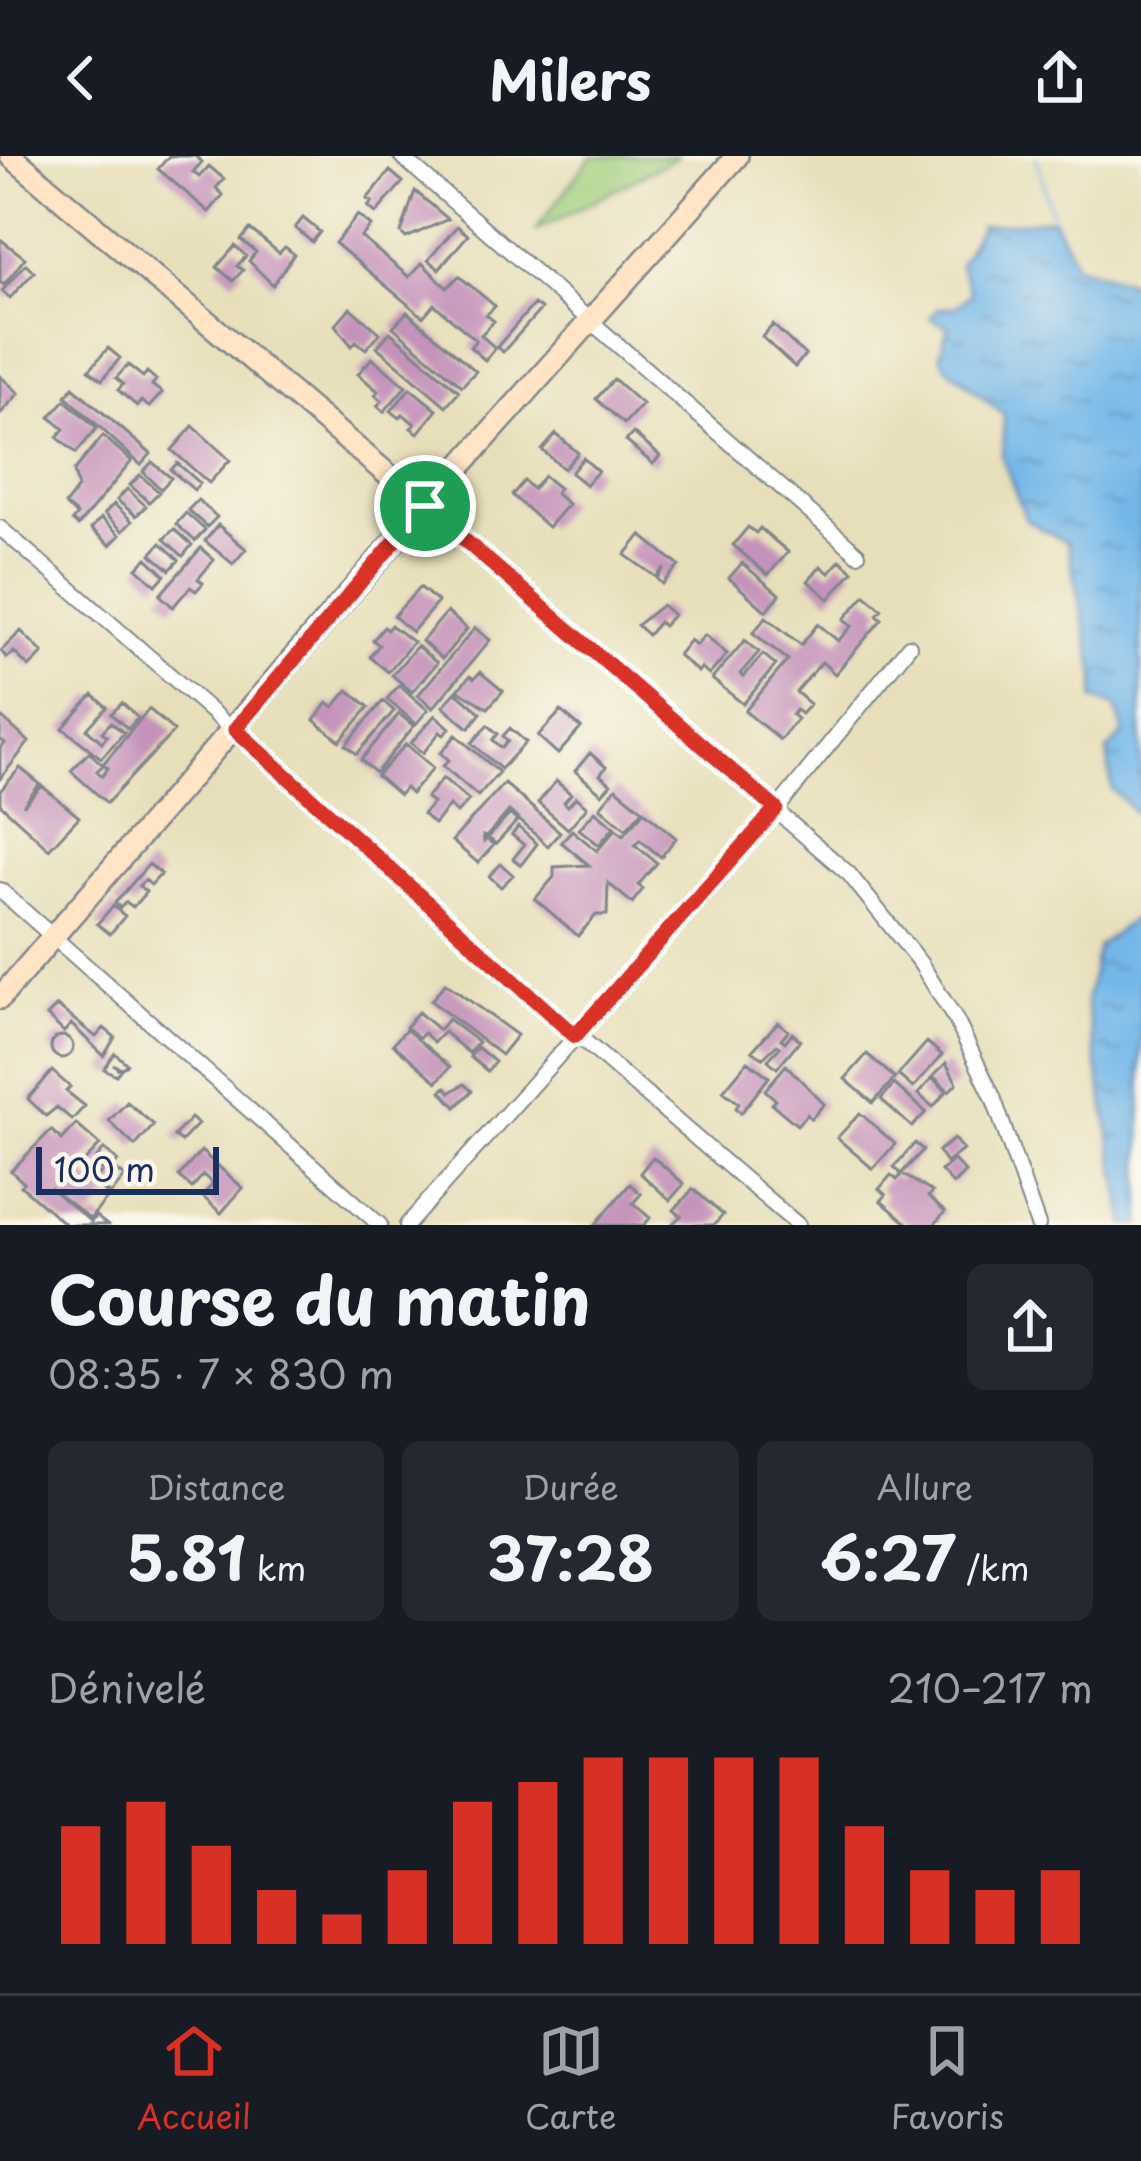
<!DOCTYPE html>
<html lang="fr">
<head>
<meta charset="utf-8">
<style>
	body { margin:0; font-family:"Playpen Sans",sans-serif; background:#242831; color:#f1f3f6; height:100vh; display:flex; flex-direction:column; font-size:45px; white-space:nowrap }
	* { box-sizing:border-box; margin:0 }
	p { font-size:39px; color:#9ea1a6 }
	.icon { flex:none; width:66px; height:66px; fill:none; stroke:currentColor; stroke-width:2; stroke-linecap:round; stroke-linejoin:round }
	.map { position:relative; height:1069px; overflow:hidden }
	.side { display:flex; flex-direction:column; background:#171b24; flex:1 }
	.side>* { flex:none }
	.scale { position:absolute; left:36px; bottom:30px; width:183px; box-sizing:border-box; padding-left:12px; border:6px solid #1b2f5e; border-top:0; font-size:33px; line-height:42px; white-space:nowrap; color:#1b2f5e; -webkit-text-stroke:9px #fbf7ec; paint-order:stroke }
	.pin { position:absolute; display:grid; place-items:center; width:102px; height:102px; color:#fff; margin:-51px; border:6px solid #fff; border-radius:50%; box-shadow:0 3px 12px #0007 }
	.round { display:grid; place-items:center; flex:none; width:126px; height:126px; border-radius:18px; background:#242831 }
	.headline { display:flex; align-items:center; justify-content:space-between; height:204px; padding:0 48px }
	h1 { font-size:66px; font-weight:700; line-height:90px }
	.figures { display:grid; grid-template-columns:repeat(3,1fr); gap:18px; height:204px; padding:12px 48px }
	.figures div { display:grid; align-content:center; border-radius:18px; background:#242831; text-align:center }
	.figures b { font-size:60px; font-weight:700 }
	.figures small { font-size:33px; font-weight:400 }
	.figures p { font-size:33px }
	.chart { height:336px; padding:24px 48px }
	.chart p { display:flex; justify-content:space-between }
	.chart svg { width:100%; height:216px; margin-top:12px; stroke:#d93025; stroke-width:6 }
	header { display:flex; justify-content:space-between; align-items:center; height:156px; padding:0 48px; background:#171b24; font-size:54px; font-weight:700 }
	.tab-bar { display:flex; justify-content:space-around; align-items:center; height:168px; border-top:3px solid #363941; background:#171b24; font-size:33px; color:#9ea1a6 }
	.tab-bar a { display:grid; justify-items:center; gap:6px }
	.tab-bar .on { color:#d93025 }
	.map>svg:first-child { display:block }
</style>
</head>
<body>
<header><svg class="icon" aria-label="back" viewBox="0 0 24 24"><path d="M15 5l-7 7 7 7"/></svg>Milers<svg class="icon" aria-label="share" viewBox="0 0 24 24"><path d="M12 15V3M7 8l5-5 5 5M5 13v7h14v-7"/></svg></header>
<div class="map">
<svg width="1141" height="1069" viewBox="0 0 1141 1069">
	<defs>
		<pattern id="water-ripples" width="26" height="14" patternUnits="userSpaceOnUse" patternTransform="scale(3)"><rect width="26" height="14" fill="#73b7e9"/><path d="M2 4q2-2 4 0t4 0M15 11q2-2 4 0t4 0" fill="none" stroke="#5e95c0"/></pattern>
	</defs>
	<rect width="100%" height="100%" fill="#fbf7ec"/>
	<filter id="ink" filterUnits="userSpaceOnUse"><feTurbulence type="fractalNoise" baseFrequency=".00833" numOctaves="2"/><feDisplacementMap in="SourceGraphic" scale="24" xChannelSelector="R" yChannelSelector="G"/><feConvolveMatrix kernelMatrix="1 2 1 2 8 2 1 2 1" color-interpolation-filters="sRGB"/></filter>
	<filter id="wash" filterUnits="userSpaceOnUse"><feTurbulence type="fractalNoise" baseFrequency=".004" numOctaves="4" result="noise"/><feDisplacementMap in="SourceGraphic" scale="48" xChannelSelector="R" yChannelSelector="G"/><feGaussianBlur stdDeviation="2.7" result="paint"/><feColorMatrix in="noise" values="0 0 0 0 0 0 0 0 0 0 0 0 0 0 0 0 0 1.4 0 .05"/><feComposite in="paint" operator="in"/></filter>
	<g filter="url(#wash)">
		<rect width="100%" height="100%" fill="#e7dfb9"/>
		<path fill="#a1cf7d" stroke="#5e7f6e" stroke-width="3" d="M592,0H679L534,76Z"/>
		<path fill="url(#water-ripples)" stroke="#4773a4" stroke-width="3" d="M1053,63L1077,109L1137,128L1141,125V663L1112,633L1107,595L1124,578L1116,550L1094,543L1096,522L1067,387L1026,364L1002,301L1004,259L947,211L940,199L948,171L930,162L937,153L956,151L971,137L959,109L981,70Z
			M1141,757V1069H1126L1086,847L1098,790Z"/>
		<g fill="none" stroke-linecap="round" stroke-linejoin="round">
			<path stroke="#73b7e9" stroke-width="3" d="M1036,0L1053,62"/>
		</g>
		<g id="blocks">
			<path fill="#c492ba" d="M169,0H195L202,6L193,16L199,21L209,10L224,23L216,32L223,39L209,56L158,13Z
				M390,15L403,26L376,57L368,51L372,46L367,43Z
				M415,35L448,63L406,82L401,77Z
				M358,59L371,70L361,81L409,121L422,107L447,132L459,120L495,150L486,159L494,165L481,179L495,192L485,204L470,191L476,184L434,148L423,161L335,87Z
				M303,62L320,76L312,86L295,72Z
				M457,70L468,79L439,113L428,104Z
				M250,73L279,97L285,91L294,98L273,129L249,105L256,96L241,84Z
				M0,83L25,102L4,129L0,126Z
				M235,90L246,100L237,110L243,114L233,125L217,111Z
				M26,108L34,116L10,142L2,135Z
				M534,148L541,153L503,196L497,191Z
				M350,152L380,177L366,193L356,185L352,190L335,169Z
				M407,156L476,215L462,230L393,171Z
				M773,169L805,199L795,211L762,181Z
				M390,176L459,235L446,250L377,191Z
				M108,192L120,202L102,224L89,214Z
				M372,202L406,230L384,256L377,250L382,245L375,239L378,235L358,218Z
				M128,209L143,221L147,216L156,224L152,229L162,237L149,251L141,245L137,250L118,234L123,228L116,222Z
				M0,220L19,237L0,258Z
				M614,223L642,248L624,268L596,243Z
				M73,231L151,298L141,309L66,240Z
				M410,232L437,254L418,277L411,272L415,268L403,258L400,262L391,255Z
				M65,244L97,272L76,297L57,281L64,273L50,261Z
				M193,270L230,304L209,327L172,294Z
				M633,277L660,300L653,308L626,285Z
				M556,278L578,297L564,313L542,294Z
				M103,280L132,305L78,370L72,365L77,359L65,349L78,332L74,315Z
				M583,302L598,315L586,329L571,317Z
				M152,306L171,322L161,333L143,316Z
				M177,307L200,327L194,334L171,314Z
				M140,319L159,336L149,346L130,329Z
				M544,320L559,332L555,337L568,348L548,371L512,339L524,325L533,333Z
				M127,333L146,350L136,360L117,344Z
				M198,344L217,361L207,371L188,354Z
				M114,348L132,365L123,375L104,358Z
				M186,357L205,374L195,385L176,368Z
				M101,362L120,379L110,389L91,373Z
				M218,369L246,393L233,408L205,385Z
				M748,371L756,377L760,372L788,396L768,419L733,389Z
				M174,373L192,389L183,400L164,383Z
				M641,379L679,410L662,428L657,423L664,412L656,421L625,399Z
				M161,387L179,404L170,414L151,398Z
				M201,392L214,404L198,423L203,427L196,435L190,431L173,451L160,439Z
				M147,402L165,419L156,429L137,412Z
				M840,404L853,415L829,443L808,425L821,410L829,417Z
				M742,407L780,439L766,455L729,422Z
				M420,431L438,446L412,476L394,460Z
				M865,439L882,453L877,459L882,463L835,518L822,506L796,536L810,548L801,558L796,554L792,559L797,563L780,584L745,555L788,504L753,477L766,461L801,489L818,468L838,485L852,470L844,463Z
				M662,449L673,459L663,470L659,466L648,479L637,469Z
				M447,456L467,473L442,503L422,485Z
				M391,469L413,486L388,516L370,501L379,489L373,484L384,471L387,474Z
				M475,472L490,484L433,552L418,539Z
				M21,475L43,497L29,511L14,496L7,502L1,495Z
				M705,479L727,498L709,519L701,512L698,516L678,499L690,484L696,489Z
				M745,484L759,496L740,518L743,521L763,498L776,509L743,548L712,523Z
				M417,490L437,507L412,536L392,519Z
				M480,516L503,535L488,552L458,534L470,520L474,523Z
				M399,529L428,554L416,568L387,543Z
				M348,534L369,551L340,585L314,564L328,547L334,551Z
				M456,536L481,557L469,572L443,550Z
				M93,539L107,551L87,573L102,586L107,580L102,576L111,566L124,577L101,602L63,572Z
				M383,545L394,555L357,598L346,589Z
				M122,547L138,562L128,573L111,558Z
				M149,553L174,575L107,647L71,615L89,596L103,609L97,615L102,620L108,612L103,608Z
				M561,555L581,572L558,598L538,580Z
				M399,558L414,570L376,617L361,604Z
				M435,559L450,572L444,579L440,576L423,597L411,587Z
				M0,560L29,586L0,623V592L5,587L0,583Z
				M488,569L498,578L493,584L502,592L508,585L503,580L510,572L526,586L501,613L472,587Z
				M456,579L499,616L478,640L443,610L449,604L441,597Z
				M406,588L433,612L411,638L405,632L399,639L377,620Z
				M590,597L606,611L600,619L611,628L602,638L575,615Z
				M20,612L40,628L23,650L42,630L79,661L49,693L0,648V635Z
				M443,622L469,644L457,657L449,650L434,668L423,658L433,647L426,642Z
				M556,625L571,638L564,646L568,650L576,641L587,651L568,673L538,647Z
				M504,627L560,676L548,690L509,655L486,681L483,680L484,686L487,683L494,689L478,707L452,685Z
				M616,632L643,654L626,673L600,651Z
				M595,655L614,671L599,689L579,673Z
				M644,655L676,682L661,701L640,684L635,689L657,707L638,729L643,733L632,747L608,727L607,759H596L578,780L535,743L554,721V711L589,709L561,686L572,674L597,695L616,673L624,679Z
				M510,658L517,665L496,688L488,682Z
				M518,671L537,688L521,709L513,703L524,689L512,679Z
				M149,708L161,718L151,729L145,724L139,730L146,736L133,751L126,746L120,752L115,747Z
				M501,708L513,719L501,731L489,720Z
				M113,750L125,760L110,778L97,768Z
				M445,827L517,879L501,899L431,845Z
				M57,850L96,881L104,872L115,881L104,900L71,868L64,876L47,860Z
				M418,856L439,874L448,863L478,886L469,897L444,876L434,886L424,877L419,882L406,871Z
				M778,866L788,875L781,883L785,886L792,877L800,884L777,912L768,904L780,891L777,889L763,902L752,895Z
				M406,873L450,911L437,926L393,888Z
				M51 891a11 11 0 1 1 22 0a11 11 0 1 1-22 0Z
				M927,886L942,899L913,932L898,919Z
				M477,891L495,906L487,915L470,901Z
				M115,897L127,908L122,912L113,908L120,914L116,919L104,913Z
				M867,898L895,922L873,947L845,923Z
				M748,905L769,921L741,957L736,952L739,947L723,935Z
				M946,907L957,927L949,935L933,920Z
				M786,909L824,948L811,963L807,958L797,969L772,948L776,944L765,934Z
				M52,915L70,931L66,935L85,950L72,964L57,951L46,960L28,943Z
				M932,922L947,935L933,951L918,938Z
				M464,928L472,935L456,951L441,935L446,931L451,936Z
				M894,928L926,956L912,971L881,943Z
				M127,946L154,969L135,990L109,965Z
				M860,957L895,988L873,1013L837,982Z
				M191,962L198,968L181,986L174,980Z
				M76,968L100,989L78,1012L109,1040L90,1063L50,1032L91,1066L96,1060L107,1069H66L21,1030L24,1027L11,1015L51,974L62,984Z
				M954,983L963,994L946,1007L938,995Z
				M915,987L923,994L901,1018L894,1011Z
				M104,993L118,1005L113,1011L125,1021L111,1038L94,1025L102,1015L93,1007Z
				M201,995L243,1032L221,1057L202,1040L213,1028L203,1019L192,1032L179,1020Z
				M653,1001L684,1028L670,1044L640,1017Z
				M954,1004L965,1016L953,1028L941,1015Z
				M902,1018L932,1036L928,1041L945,1056L934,1069H909L881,1045L886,1039L879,1033L891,1019L897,1024Z
				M630,1028L641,1038L633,1047L650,1062L644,1069H595Z
				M693,1033L723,1059L714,1069H671L681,1060L674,1054Z"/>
		</g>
	</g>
	<g filter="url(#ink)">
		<use href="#blocks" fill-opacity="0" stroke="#81878c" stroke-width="3"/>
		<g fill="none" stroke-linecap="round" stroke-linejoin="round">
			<defs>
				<path id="street" d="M401,0L858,398
					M425,350L849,718L921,808L957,866L993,941L1038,1069
					M0,372C269,601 528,841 798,1069
					M0,734L380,1069
					M407,1069L754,681L909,490"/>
				<path id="secondary" d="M11,0L425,350
					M0,842L425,350L737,0"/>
			</defs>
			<use href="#street" stroke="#81878c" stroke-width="18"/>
			<use href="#secondary" stroke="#81878c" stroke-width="26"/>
			<use href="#street" stroke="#fff" stroke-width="14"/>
			<use href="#secondary" stroke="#ffe4c6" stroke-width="21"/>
		</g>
	</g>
	<g fill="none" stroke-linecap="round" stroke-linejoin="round" filter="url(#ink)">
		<defs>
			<path id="route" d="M425,350L776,653L575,880L235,573Z"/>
		</defs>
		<use href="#route" stroke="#fff" stroke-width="24"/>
		<use href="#route" stroke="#d93025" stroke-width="15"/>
	</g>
</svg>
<div class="scale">100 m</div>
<div class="pin" style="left:425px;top:350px;background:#1e9e55"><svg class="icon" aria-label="arrive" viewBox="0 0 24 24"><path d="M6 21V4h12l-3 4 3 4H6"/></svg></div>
</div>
<section class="side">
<div class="headline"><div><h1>Course du matin</h1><p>08:35 · 7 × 830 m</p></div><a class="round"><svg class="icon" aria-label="share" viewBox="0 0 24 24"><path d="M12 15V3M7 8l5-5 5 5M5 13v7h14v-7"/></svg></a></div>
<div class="figures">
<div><p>Distance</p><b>5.81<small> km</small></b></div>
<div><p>Durée</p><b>37:28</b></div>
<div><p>Allure</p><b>6:27<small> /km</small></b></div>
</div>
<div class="chart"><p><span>Dénivelé</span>210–217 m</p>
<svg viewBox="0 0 160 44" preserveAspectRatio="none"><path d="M5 44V20M15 44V15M25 44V24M35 44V33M45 44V38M55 44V29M65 44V15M75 44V11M85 44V6M95 44V6M105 44V6M115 44V6M125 44V20M135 44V29M145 44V33M155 44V29"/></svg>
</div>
</section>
<nav class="tab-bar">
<a class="on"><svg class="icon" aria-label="home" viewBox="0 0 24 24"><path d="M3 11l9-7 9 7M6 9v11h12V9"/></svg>Accueil</a>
<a><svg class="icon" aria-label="map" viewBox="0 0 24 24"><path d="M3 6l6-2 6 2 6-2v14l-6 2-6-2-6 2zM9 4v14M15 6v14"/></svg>Carte</a>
<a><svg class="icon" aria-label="saved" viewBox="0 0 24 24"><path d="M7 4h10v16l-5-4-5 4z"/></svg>Favoris</a>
</nav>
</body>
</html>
